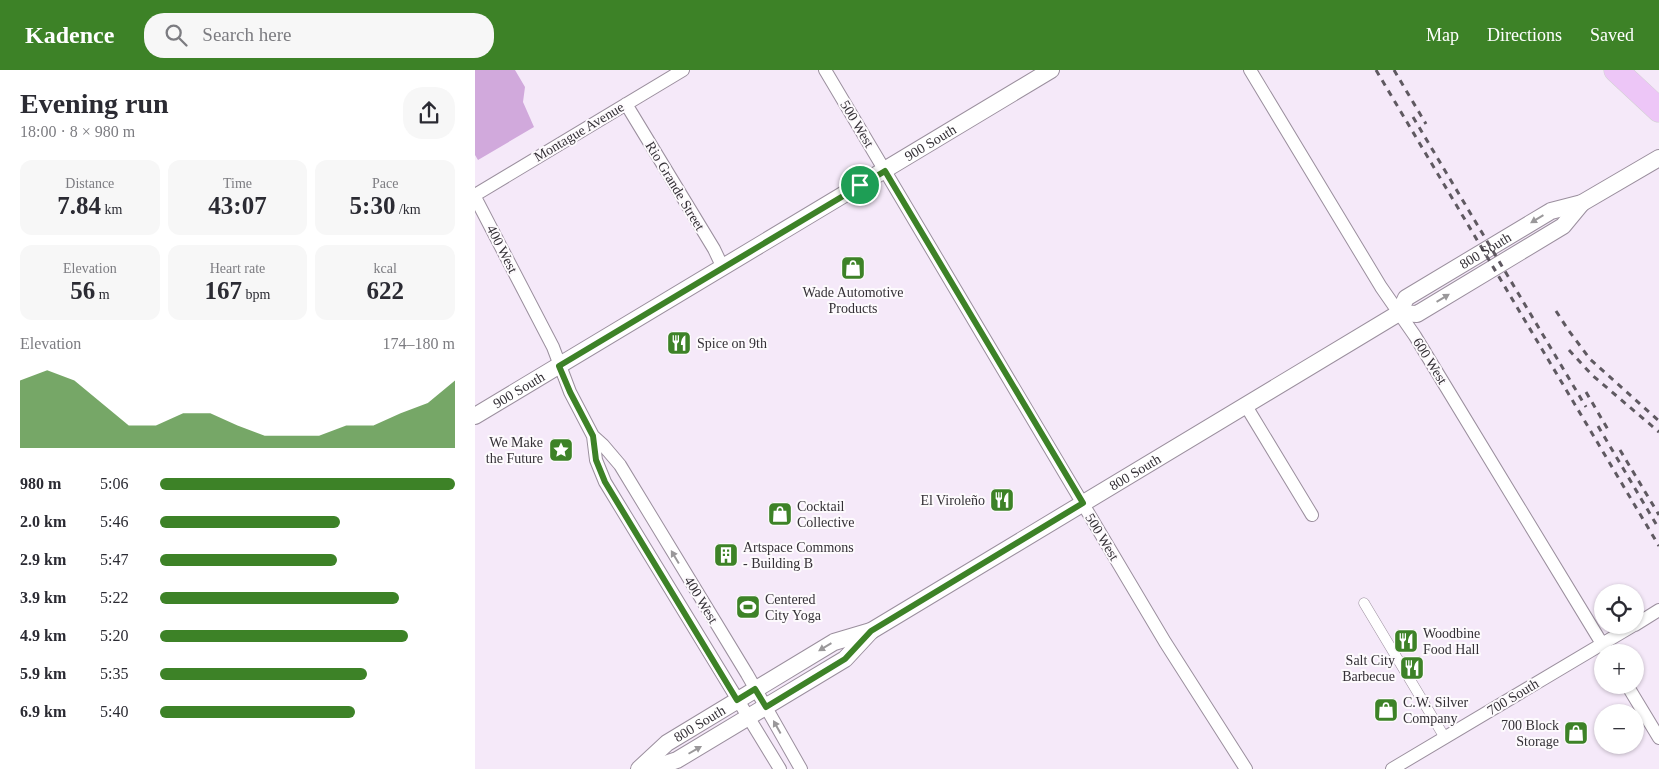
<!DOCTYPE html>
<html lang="en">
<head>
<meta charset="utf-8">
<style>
	body { margin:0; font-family:"Times New Roman",serif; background:#f7f7f7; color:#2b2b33; height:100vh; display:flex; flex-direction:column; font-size:19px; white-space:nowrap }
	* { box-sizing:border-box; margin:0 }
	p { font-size:16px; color:#7c7c81 }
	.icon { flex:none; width:28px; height:28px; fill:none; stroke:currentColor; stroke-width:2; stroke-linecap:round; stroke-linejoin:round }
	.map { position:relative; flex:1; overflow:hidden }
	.side { display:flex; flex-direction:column; background:#fff; width:475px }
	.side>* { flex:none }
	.fabs { position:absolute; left:1119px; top:514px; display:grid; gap:10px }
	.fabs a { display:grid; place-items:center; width:50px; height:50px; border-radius:50%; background:#fff; box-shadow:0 1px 4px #0004; font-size:25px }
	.pin { position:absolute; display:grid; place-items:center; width:42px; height:42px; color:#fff; margin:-21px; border:2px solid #fff; border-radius:50%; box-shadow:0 1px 5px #0007 }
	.round { display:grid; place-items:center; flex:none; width:52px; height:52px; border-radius:20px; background:#f7f7f7 }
	.head { display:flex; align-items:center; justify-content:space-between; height:85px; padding:0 20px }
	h1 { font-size:28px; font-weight:600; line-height:38px }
	.figures { display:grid; grid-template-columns:repeat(3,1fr); gap:8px; height:85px; padding:5px 20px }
	.figures div { display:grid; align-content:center; border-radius:12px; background:#f7f7f7; text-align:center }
	.figures b { font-size:25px; font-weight:600 }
	.figures small { font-size:14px; font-weight:400 }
	.figures p { font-size:14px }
	.chart { height:140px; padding:10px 20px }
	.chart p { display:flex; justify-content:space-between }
	.chart svg { width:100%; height:90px; margin-top:5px; fill:#3d8227; opacity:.7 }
	ul { padding:0 20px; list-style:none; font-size:16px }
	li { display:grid; grid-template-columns:80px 60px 1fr; align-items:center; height:38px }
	li i { height:12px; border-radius:6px; background:#3d8227 }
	header { display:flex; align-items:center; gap:30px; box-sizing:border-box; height:70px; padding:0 25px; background:#3d8227; color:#fff }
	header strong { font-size:24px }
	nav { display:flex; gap:28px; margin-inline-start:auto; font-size:18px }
	.search { width:350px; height:45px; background:#f7f7f7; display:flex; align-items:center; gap:12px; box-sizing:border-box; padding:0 18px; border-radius:20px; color:#7c7c81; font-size:19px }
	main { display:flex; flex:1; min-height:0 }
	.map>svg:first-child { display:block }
</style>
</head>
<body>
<header>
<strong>Kadence</strong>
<div class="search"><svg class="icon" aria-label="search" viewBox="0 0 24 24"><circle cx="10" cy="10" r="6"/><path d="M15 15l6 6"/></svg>Search here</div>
<nav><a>Map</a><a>Directions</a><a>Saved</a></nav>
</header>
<main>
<section class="side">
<div class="head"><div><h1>Evening run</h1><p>18:00 · 8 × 980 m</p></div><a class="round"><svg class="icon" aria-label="share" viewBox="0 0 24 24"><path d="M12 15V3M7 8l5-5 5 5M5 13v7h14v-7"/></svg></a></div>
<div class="figures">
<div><p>Distance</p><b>7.84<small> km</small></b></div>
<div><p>Time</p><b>43:07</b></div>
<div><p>Pace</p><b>5:30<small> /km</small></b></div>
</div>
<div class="figures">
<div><p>Elevation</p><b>56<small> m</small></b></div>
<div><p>Heart rate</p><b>167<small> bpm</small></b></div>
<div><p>kcal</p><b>622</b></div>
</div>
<div class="chart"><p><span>Elevation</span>174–180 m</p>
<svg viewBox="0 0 160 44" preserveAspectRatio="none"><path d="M0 44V11L10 6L20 11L30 22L40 33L50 33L60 27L70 27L80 33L90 38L100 38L110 38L120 33L130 33L140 27L150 22L160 11V44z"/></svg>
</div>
<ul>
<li><b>980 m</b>5:06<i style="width:100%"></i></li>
<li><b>2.0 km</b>5:46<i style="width:61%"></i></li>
<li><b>2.9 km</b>5:47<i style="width:60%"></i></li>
<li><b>3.9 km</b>5:22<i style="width:81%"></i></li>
<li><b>4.9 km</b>5:20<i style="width:84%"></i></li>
<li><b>5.9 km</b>5:35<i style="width:70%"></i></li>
<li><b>6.9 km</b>5:40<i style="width:66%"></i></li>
</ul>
</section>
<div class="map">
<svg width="1184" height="699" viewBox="0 0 1184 699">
	<rect width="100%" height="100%" fill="#f5e9f9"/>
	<path fill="#d1a9dc" d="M0,0H40L50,17L48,32L59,57L3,90L0,85Z"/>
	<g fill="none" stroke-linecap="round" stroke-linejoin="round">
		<defs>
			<path id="pedestrian" d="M889,533L970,668"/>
			<path id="minor" d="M350,0L690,572L771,699
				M775,0L906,217L940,266L1132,582
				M151,34L239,179L248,198
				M0,125L208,0
				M0,127L78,277L95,322L118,366L128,375L145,395L272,604L326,699
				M771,336L837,445
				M118,366L121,390L130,412L305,699
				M1160,555L1184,540
				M1152,615L1184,668
				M917,699L1159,555"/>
			<g id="tertiary">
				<path id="s1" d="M924,243L931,228L1076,141L1107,133L1184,88"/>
				<path id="s2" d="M0,346L576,0"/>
				<path id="s3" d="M164,699L192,673L359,572L396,561L924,243L942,244L1088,156L1107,133"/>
				<path d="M175,699L202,690L370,589L396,561"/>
			</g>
			<path id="motorway" d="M1141,0L1184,40"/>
		</defs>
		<use href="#pedestrian" stroke="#9b8f9e" stroke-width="11"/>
		<use href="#minor" stroke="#9b8f9e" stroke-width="14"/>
		<use href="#tertiary" stroke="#9b8f9e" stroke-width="18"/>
		<use href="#motorway" stroke="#d2d1d3" stroke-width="25"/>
		<use href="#pedestrian" stroke="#fff" stroke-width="10"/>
		<use href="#minor" stroke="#fff" stroke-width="12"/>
		<use href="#tertiary" stroke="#fff" stroke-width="16"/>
		<use href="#motorway" stroke="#edc6f7" stroke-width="24"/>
		<path stroke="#5f5961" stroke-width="3" stroke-dasharray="6 6" stroke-linecap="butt" d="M901,0L1184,476
			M919,0L951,54
			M938,47L1111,337
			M1081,241L1094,261L1115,289L1184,351
			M1094,280L1117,305L1184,362
			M1111,322L1135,363
			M1123,356L1184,459
			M1145,380L1184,445"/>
	</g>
	<defs><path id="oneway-solid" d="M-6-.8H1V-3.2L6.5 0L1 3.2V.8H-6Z" transform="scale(1.25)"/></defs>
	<g fill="#9a989a">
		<use href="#oneway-solid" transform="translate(1062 149) rotate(149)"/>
		<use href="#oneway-solid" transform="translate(968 228) rotate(-31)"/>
		<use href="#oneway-solid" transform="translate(200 487) rotate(-121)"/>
		<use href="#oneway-solid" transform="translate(350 577) rotate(149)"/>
		<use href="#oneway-solid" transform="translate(302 657) rotate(-119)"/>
		<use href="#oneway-solid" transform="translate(220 680) rotate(-30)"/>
	</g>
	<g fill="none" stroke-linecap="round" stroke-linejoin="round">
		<defs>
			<path id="route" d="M410,101L608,433L396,561L370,589L291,637L280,619L262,630L130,412L121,390L118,366L95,322L84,296Z"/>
		</defs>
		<use href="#route" stroke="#fff" stroke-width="10"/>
		<use href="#route" stroke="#3d8227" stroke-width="6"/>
	</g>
	<defs>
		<symbol id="shop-square" viewBox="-11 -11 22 22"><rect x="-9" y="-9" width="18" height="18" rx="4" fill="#3d8227" stroke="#fdfafd"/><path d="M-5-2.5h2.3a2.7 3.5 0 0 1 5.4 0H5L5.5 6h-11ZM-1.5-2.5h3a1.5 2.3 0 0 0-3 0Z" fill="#fff"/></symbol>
		<symbol id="restaurant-square" viewBox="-11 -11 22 22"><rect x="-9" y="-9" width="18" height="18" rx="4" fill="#3d8227" stroke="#fdfafd"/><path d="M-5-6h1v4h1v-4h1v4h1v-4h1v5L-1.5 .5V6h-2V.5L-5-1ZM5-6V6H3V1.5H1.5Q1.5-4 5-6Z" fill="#fff"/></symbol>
		<symbol id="sight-square" viewBox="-11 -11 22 22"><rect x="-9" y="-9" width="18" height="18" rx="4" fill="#3d8227" stroke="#fdfafd"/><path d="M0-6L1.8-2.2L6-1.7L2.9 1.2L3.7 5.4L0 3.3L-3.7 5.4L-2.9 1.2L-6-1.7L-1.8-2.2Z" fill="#fff"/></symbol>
		<symbol id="building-square" viewBox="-11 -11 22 22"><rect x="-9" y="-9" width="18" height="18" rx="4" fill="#3d8227" stroke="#fdfafd"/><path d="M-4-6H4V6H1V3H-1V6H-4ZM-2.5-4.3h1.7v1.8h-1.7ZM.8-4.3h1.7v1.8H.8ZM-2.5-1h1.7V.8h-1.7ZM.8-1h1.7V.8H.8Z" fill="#fff"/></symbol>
		<symbol id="stadium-square" viewBox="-11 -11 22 22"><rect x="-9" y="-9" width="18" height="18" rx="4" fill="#3d8227" stroke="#fdfafd"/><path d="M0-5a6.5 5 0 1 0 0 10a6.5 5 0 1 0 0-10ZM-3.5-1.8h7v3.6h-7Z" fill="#fff"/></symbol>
	</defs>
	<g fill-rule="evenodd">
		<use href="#shop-square" x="364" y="184" width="28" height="28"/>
		<use href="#restaurant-square" x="190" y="259" width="28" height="28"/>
		<use href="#sight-square" x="72" y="366" width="28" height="28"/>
		<use href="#restaurant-square" x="513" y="416" width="28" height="28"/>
		<use href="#shop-square" x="291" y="430" width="28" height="28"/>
		<use href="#building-square" x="237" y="471" width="28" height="28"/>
		<use href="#stadium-square" x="259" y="523" width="28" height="28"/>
		<use href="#restaurant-square" x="917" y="557" width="28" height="28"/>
		<use href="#restaurant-square" x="923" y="584" width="28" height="28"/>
		<use href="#shop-square" x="897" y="626" width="28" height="28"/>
		<use href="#shop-square" x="1087" y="649" width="28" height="28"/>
	</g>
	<g text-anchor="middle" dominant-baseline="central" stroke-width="4" stroke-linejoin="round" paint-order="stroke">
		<g font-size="14" fill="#343036" stroke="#fdfafd">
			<text transform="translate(382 54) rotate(59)">500 West</text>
			<text transform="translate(104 62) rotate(-31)">Montague Avenue</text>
			<text stroke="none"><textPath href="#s2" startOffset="531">900 South</textPath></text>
			<text transform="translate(200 116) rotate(59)">Rio Grande Street</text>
			<text transform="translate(27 179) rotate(63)">400 West</text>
			<text stroke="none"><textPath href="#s1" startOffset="109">800 South</textPath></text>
			<text transform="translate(955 291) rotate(58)">600 West</text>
			<text stroke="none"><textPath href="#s2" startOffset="51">900 South</textPath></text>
			<text stroke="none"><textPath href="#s3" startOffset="580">800 South</textPath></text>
			<text transform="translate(627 467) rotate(59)">500 West</text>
			<text transform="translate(226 530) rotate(59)">400 West</text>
			<text transform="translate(1038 627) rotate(-31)">700 South</text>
			<text stroke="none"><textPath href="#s3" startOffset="76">800 South</textPath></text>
		</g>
		<g font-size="14" fill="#343036" stroke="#fdfafd" text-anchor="start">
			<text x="378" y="222" text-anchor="middle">Wade Automotive<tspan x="378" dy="16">Products</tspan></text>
			<text x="222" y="273">Spice on 9th</text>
			<text x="68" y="372" text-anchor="end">We Make<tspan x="68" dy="16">the Future</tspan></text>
			<text x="510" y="430" text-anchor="end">El Viroleño</text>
			<text x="322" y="436">Cocktail<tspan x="322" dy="16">Collective</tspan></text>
			<text x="268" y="477">Artspace Commons<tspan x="268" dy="16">- Building B</tspan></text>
			<text x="290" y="529">Centered<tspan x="290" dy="16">City Yoga</tspan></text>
			<text x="948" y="563">Woodbine<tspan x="948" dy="16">Food Hall</tspan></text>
			<text x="920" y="590" text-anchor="end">Salt City<tspan x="920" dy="16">Barbecue</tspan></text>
			<text x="928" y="632">C.W. Silver<tspan x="928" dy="16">Company</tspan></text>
			<text x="1084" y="655" text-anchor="end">700 Block<tspan x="1084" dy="16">Storage</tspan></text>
		</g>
	</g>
</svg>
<div class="fabs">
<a><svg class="icon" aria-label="locate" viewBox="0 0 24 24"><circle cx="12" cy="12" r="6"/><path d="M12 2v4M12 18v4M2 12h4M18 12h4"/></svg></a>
<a>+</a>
<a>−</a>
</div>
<div class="pin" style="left:385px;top:115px;background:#1e9e55"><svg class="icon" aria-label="arrive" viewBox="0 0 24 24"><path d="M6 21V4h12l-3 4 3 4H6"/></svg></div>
</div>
</main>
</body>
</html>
